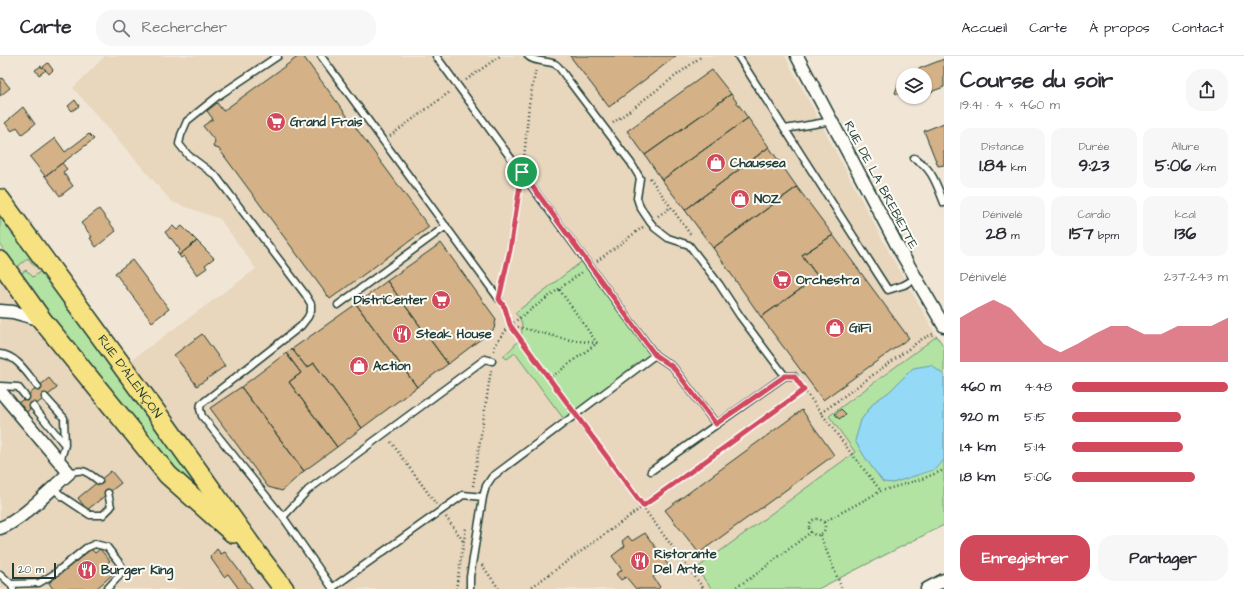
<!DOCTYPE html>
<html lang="fr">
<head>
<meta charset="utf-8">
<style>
	body { margin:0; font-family:"Architects Daughter",sans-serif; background:#f7f7f7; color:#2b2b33; height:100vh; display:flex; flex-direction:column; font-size:15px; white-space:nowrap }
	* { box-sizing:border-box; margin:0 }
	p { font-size:13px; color:#7c7c81 }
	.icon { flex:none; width:22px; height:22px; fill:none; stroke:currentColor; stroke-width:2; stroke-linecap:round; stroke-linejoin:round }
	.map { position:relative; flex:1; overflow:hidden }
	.drawer { display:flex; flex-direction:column; background:#fff; width:300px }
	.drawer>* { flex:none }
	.controls { position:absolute; left:896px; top:12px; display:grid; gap:8px }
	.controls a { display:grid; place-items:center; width:36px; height:36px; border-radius:50%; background:#fff; box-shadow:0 1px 3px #0004; font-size:20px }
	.scale { position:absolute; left:12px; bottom:10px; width:44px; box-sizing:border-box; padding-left:4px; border:2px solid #1f3d34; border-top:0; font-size:11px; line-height:14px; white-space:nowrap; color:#1f3d34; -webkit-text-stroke:3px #fdfcf7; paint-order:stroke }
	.pin { position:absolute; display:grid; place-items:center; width:34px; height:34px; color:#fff; margin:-17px; border:2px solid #fff; border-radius:50%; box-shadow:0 1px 4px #0007 }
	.round { display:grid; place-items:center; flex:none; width:42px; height:42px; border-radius:16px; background:#f7f7f7 }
	.head { display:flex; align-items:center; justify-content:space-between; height:68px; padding:0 16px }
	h1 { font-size:22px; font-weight:700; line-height:30px }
	.metrics { display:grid; grid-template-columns:repeat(3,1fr); gap:6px; height:68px; padding:4px 16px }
	.metrics div { display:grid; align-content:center; border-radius:10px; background:#f7f7f7; text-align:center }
	.metrics b { font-size:17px; font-weight:700 }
	.metrics small { font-size:11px; font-weight:400 }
	.metrics p { font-size:11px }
	.chart { height:112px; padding:8px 16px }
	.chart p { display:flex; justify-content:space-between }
	.chart svg { width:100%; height:72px; margin-top:4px; fill:#d1495b; opacity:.7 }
	.button { display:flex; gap:8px; margin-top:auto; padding:8px 16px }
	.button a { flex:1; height:46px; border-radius:16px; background:#d1495b; color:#fff; font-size:16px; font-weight:700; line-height:46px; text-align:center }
	.button a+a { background:#f7f7f7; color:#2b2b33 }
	ul { padding:0 16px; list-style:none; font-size:13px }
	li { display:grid; grid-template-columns:64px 48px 1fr; align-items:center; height:30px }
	li i { height:10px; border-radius:5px; background:#d1495b }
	header { display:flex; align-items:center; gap:24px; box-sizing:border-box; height:56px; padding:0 20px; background:#fff; border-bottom:1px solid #e1e1e2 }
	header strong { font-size:19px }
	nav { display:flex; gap:22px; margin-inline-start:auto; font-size:14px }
	.search { width:280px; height:36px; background:#f7f7f7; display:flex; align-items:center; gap:10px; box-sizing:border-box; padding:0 14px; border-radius:16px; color:#7c7c81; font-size:15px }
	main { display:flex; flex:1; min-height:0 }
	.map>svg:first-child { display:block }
</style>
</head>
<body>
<header>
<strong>Carte</strong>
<div class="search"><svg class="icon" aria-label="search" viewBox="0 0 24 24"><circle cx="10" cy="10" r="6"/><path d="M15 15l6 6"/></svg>Rechercher</div>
<nav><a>Accueil</a><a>Carte</a><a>À propos</a><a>Contact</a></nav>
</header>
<main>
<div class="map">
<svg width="944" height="533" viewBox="0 0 944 533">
	<rect width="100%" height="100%" fill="#f1e6d5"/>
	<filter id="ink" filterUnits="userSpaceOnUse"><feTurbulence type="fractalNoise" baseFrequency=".025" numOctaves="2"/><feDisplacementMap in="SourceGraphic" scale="8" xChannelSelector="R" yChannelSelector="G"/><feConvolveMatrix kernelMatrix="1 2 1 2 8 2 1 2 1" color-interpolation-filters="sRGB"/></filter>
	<g filter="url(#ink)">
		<path fill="#e8d6bd" d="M105,0H785L889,196L937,280L829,359L855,396L697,513L712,533H284L123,310L256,213L220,163L172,146L73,32Z
			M0,153L281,533H0Z"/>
		<path fill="#b3e3a3" stroke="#69906c" d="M0,149L42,205L35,211L28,202L16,212L0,188Z
			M585,203L655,299L566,366L515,297L507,303L503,300C514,291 526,280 521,265C520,262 517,259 515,257Z
			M46,211L201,431L196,434L193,432C130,365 75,291 20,218L26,214L33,221Z
			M937,280L944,291V469L818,533H712L696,513L855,396L829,360Z"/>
		<path fill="#94d9f6" stroke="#659ba8" d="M931,309L944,319V404L936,413L893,427L883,426L868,406L855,385L861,364L874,346L889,336L913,312Z"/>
		<path fill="#d4b186" stroke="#1f3d34" d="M299,0H303L429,171L330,243L219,93L213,91L215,85L203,70L213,63L207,55L217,47L223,55Z
			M570,0H676L609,51Z
			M944,3V31L925,38V19H906L908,17Z
			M48,7L53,14L49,18L43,11Z
			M41,10L42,12L43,11L46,14L39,19L35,14Z
			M712,14L731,38L645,99L627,75Z
			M903,20V40L895,37L901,21Z
			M2,22L10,32L0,40V23Z
			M731,38L748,62L662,124L645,99Z
			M75,44L79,50L72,55L68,50Z
			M23,51L35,68L22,78L17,71L12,75L5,67L10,63V62Z
			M748,62L769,91L685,154L662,124Z
			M944,67V109L938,110L924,75Z
			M89,78L94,83L45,120L30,101L55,82L65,96Z
			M769,91L797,131L713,192L685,154Z
			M62,107L67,113L63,116L73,130L60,140L45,120Z
			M797,131L833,179L802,199L818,221L761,261L713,192Z
			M99,153L116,175L96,191L90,182L92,181L81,167Z
			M173,170L177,174L182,170L197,185L179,199L177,197L180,194L171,182L170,183L165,176Z
			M833,179L909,282L823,344L761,261L818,221L802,199Z
			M197,185L214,202L205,209L207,212L197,219L184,200L181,202L179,199Z
			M441,187L496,263L494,273L448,308L387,225Z
			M132,204L169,253L152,266L115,217Z
			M387,225L448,308L417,331L356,248Z
			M356,248L417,331L362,372L314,307L307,312L292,293Z
			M202,278L225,310L197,330L174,299Z
			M292,293L307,312L314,307L362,372L337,391L289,326L301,317L286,297Z
			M286,297L301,317L289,326L337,391L304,415L241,331Z
			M49,322L57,332L24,358L16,349Z
			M241,331L304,415L282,435L268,431L210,352Z
			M841,353L846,358L839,363L835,358Z
			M802,354L834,399L699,497L665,454Z
			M111,415L121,427L87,454L78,442Z
			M645,477L669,510L653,521L660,531L658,533H636L626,521L621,524L616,518L622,514L612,500L625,490L622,485L628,480L632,485Z
			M91,493L95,497L100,493L110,505L105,509L113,518L96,533H53L49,527Z
			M217,493L221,498L225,496L253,533H239L228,518L224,521L210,501Z"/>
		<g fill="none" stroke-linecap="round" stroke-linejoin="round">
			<defs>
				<path id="lane" d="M278,0L218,40L187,65L181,79L179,88L188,99L216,120L305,238L311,248V254L308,261L301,270L201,348L200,353L202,360L283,461
					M321,0L499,243
					M436,0L655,299L673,311L716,368
					M528,0C535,7 547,4 555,8C559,10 563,17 566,21L631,107L640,122L637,142L640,151L650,166L655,172L668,182L689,189L719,228L740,260L785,320
					M738,0L888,234L904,229L916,222
					M785,73L832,65
					M914,102C932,111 937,130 944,147
					M338,249L446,170
					M0,298C17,299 28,319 38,331
					M0,330L18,331L26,341
					M45,341L64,362L65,389
					M33,350L65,389L60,406
					M651,415L785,320H794
					M69,417C84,412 87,416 99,425
					M53,432L63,441L90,459H103L111,451L108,437
					M0,518L11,528L13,533
					M11,528L39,527L54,518L86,492L95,488L107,491L121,509V516L119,520L107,533
					M332,532L463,439L483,441
					M333,533L283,461L308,434L485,303L492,305
					M470,533V521L483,441L486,430L492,421L655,299"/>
				<path id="street" d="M797,0L899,193L944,270
					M0,255L13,256L42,264
					M0,335L69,417C52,432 20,466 0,472
					M927,533L944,524"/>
				<g id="primary">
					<path id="s1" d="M0,143L164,367L258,499L284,533"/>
					<path d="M0,205L42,264L168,419L233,477"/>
				</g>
			</defs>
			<use href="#lane" stroke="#1f3d34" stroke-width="9"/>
			<use href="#street" stroke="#1f3d34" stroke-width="15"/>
			<use href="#primary" stroke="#1f3d34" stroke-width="22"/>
			<path stroke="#1f3d34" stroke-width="2.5" stroke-dasharray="1 3" stroke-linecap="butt" d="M466,24L500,0
				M613,67L702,0
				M390,80L451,35
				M524,103L529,48L536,13
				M650,122L690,178
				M658,160L671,151
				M597,205L643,171
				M502,231L510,194L519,129
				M510,269L569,351
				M510,269L582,216
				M510,269L570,284L597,287
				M494,295L495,289L510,269L504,250
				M549,323L597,287L559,233
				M799,327L851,397L881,435
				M821,357L922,283L933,278
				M580,367L704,533
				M391,386L436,448
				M473,430L491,314
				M446,461L463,485
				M809 471a8 8 0 1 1 16 0a8 8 0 1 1-16 0Z
				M824,466L881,435L922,423L944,414
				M820,479L842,533
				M482,509L499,533
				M456,533L466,472
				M529,533L804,334
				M733,533L751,522L811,476"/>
			<use href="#lane" stroke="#fdfcf7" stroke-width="6"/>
			<use href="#street" stroke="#fdfcf7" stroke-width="12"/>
			<use href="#primary" stroke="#f7e281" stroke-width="19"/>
		</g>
	</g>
	<g fill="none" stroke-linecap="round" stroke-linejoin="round" filter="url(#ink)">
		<defs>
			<path id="route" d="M522,116L655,299L673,311L716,368L785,320H794L804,334L643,450L510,269L505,252L499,243L510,194Z"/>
		</defs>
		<use href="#route" stroke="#fff" stroke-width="8"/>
		<use href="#route" stroke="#d1495b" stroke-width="5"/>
	</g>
	<defs>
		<symbol id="supermarket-disc" viewBox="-11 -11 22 22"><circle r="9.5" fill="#d1495b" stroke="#fdfcf7"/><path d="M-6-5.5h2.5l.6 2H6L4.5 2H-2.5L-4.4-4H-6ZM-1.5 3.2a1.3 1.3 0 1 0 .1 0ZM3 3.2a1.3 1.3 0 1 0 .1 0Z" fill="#fff"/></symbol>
		<symbol id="shop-disc" viewBox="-11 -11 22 22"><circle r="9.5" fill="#d1495b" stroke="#fdfcf7"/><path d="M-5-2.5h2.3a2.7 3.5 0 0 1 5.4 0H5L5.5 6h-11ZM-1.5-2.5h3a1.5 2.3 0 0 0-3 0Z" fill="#fff"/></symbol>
		<symbol id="restaurant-disc" viewBox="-11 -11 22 22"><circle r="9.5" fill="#d1495b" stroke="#fdfcf7"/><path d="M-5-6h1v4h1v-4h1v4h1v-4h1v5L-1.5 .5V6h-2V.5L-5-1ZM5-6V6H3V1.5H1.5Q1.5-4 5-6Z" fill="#fff"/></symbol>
	</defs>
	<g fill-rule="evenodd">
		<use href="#supermarket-disc" x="265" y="55" width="22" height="22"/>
		<use href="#shop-disc" x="705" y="96" width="22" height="22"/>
		<use href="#shop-disc" x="729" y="132" width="22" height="22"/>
		<use href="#supermarket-disc" x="771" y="213" width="22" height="22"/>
		<use href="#supermarket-disc" x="430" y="233" width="22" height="22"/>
		<use href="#shop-disc" x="824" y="261" width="22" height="22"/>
		<use href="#restaurant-disc" x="391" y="267" width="22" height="22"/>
		<use href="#shop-disc" x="348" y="299" width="22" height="22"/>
		<use href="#restaurant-disc" x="629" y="494" width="22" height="22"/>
		<use href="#restaurant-disc" x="76" y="503" width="22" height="22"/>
	</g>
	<g text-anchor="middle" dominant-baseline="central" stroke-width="4" stroke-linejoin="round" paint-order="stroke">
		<g font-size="13" font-weight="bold" fill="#1f3d34" stroke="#fdfcf7" text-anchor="start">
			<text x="290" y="66">Grand Frais</text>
			<text x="730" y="107">Chaussea</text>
			<text x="754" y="143">NOZ</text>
			<text x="796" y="224">Orchestra</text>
			<text x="427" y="244" text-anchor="end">DistriCenter</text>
			<text x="849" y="272">GiFi</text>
			<text x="416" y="278">Steak House</text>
			<text x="373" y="310">Action</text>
			<text x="654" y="498">Ristorante<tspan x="654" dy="15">Del Arte</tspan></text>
			<text x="101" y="514">Burger King</text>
		</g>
		<g font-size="13" fill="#1f3d34" stroke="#fdfcf7">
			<text transform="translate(881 129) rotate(62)">RUE DE LA BREBIETTE</text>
			<text stroke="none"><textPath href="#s1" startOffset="220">RUE D'ALENÇON</textPath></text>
		</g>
	</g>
</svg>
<div class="controls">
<a><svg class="icon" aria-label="layers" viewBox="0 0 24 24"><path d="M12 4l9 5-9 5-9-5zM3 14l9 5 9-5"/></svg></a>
</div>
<div class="scale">20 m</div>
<div class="pin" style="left:522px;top:116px;background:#1e9e55"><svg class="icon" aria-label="arrive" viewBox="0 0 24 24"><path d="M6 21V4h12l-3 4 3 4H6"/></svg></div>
</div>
<section class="drawer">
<div class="head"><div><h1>Course du soir</h1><p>19:41 · 4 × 460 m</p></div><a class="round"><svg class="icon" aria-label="share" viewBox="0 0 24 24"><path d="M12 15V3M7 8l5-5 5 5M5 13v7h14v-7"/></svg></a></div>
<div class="metrics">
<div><p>Distance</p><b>1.84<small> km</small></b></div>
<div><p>Durée</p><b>9:23</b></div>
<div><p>Allure</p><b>5:06<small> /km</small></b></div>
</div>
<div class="metrics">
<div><p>Dénivelé</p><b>28<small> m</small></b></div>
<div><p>Cardio</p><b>157<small> bpm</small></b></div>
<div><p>kcal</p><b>136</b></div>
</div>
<div class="chart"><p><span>Dénivelé</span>237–243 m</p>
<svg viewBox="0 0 160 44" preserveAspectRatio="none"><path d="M0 44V17L10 11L20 6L30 11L40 22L50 33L60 38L70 33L80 27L90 22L100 22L110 27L120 27L130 22L140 22L150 22L160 17V44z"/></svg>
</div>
<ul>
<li><b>460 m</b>4:48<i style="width:100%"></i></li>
<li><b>920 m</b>5:15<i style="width:70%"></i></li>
<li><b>1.4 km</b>5:14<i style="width:71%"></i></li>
<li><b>1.8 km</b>5:06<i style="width:79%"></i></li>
</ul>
<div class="button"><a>Enregistrer</a><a>Partager</a></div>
</section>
</main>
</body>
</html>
